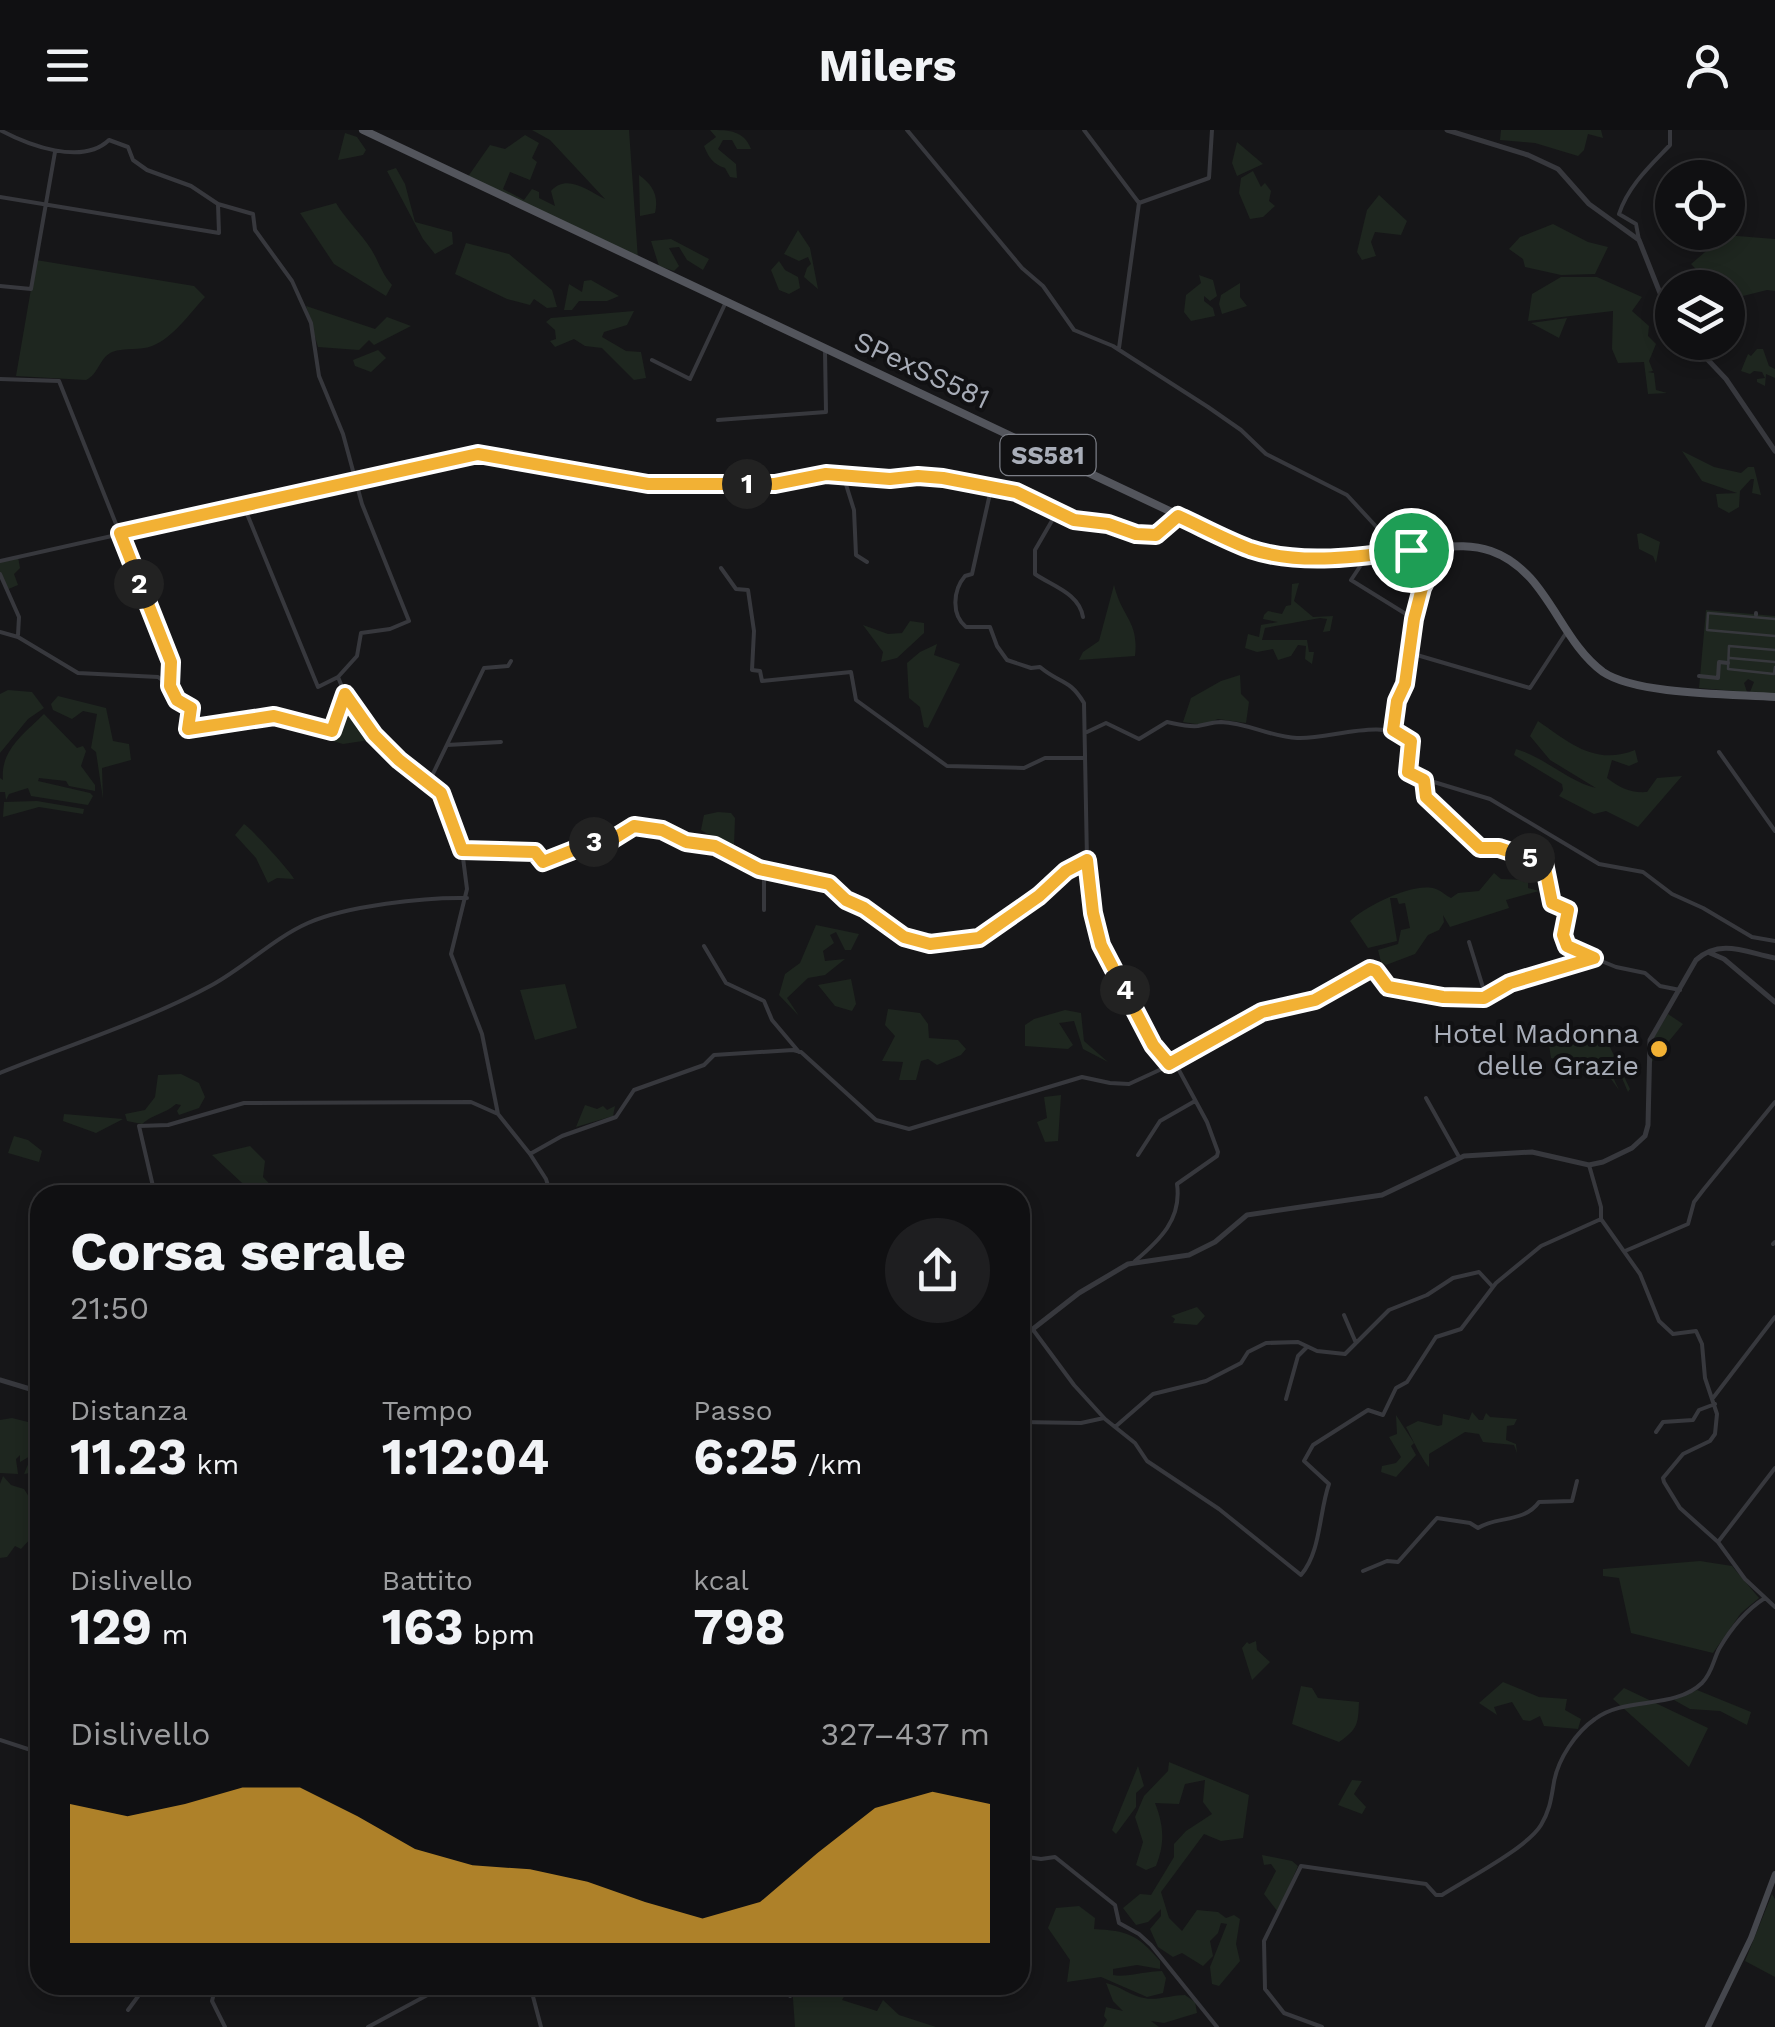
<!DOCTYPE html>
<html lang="it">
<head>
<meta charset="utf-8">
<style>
	body { margin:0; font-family:"Work Sans",sans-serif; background:#1e1e20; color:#f1f3f6; height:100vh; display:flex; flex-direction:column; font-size:38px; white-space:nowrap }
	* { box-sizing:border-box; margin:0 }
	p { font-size:32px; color:#9c9d9f }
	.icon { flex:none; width:55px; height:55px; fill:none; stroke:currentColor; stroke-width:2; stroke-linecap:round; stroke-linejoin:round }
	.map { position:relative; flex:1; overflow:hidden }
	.panel { position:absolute; left:30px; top:1055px; width:1000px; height:810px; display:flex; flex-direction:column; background:#101012; border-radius:30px; box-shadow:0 5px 15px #0003,0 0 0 2px #303032 }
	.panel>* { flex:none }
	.fabs { position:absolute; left:1655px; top:30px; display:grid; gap:20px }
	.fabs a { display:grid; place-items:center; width:90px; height:90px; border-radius:50%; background:#101012; box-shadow:0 5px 15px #0003,0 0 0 2px #303032; font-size:50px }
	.pin { position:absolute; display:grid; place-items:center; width:85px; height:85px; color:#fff; margin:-42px; border:5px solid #fff; border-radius:50%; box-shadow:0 2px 10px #0007 }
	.km { position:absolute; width:50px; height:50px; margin:-25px; border-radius:50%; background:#222; color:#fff; font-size:28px; line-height:50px; text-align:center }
	.round { display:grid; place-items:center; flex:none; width:105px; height:105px; border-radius:52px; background:#1e1e20 }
	.headline { display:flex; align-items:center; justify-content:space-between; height:170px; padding:0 40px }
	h1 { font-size:55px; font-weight:700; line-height:75px }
	.metrics { display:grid; grid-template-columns:repeat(3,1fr); gap:15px; height:170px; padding:10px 40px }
	.metrics div { display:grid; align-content:center }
	.metrics b { font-size:50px; font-weight:700 }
	.metrics small { font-size:28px; font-weight:400 }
	.metrics p { font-size:28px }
	.chart { height:280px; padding:20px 40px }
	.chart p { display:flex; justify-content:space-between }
	.chart svg { width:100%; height:180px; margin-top:10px; fill:#f2b134; opacity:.7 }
	header { display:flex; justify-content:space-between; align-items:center; height:130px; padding:0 40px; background:#101012; font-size:45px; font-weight:700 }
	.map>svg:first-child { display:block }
</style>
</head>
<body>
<header><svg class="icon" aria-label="menu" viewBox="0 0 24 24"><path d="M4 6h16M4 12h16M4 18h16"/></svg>Milers<svg class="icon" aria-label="person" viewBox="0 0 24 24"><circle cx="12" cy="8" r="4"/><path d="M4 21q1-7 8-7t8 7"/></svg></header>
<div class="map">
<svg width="1775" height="1897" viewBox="0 0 1775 1897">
	<rect width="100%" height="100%" fill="#161618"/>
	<path fill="#1e261f" d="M532,0H629L638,129L467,48L490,15L505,19L525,5L539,13L532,28L537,32L530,50L510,42L503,59L524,70L532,59L539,62V68L555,76L551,61C567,43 588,61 605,69L550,10Z
		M710,0C728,0 744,0 751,19H737L732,10H723L718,19L736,34L737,48L730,47L725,38C713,34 709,28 704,16L716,7Z
		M1501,0H1601L1603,8L1588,4L1584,20L1578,26L1535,13L1500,10Z
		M345,3L357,7L366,20L363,25L338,30Z
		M1237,12L1263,34L1237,46L1232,33Z
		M396,38L405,54L415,92L452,102L453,114L435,124L423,109L387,41Z
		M1253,41L1261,57L1265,53L1271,61L1269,71L1275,76L1263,87L1250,89L1239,63L1241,48Z
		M639,45C653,55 659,66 655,83L640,86Z
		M1379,65L1407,91L1401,105L1375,102L1371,112L1376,126L1362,130L1357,122L1367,80Z
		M336,73C346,90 361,103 371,119C379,132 382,144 392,155L386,166L334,134L300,83Z
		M1553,94L1588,112L1608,117L1595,144L1561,145L1525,137L1523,129L1509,119L1520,107Z
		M798,100L810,118L818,159L804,147L807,138L811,134L808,127L799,131L784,124Z
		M1712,104L1775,109V161L1767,160L1735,168L1728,163V158L1713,157L1691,134L1711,117Z
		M671,109L709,129L703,140L687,130L679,117L669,118L679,136L674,141L659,136L651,111Z
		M466,113L509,124L552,160L557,177L547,178L534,169L530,175L507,169L455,144Z
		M36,130L194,156L205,167C190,183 173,208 152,216C140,221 125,217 112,222C99,228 99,244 86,250L16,246Z
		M779,131L785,140L798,147L800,158L789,164L779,160L771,140Z
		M1199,145L1213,150L1217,166L1210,171L1204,166V171L1213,178L1215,186L1191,191L1184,182L1186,165L1201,153Z
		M1561,147H1597L1642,167L1632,181L1649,196L1648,206L1656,214L1649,231L1653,241L1648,242L1654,243L1656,260L1667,263L1648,264L1644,232L1618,233L1612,219L1613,181L1528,191L1532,164Z
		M591,150L619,166L607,171H579L572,180H564L569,154L582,162L584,151Z
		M1240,153V167L1247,176L1222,184L1219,174L1221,165Z
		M306,176L375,199L387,187L411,196L374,215L369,210L359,220L318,217Z
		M634,181L627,195L604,202L602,207L626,221L641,222L646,248L634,250L602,218L585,216L574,209L555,217L550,211L556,209L555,200L546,192L551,188Z
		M1567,188L1559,208L1531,193Z
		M1757,219H1763L1769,236L1775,239V248L1766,244L1765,256L1757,252V249L1765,248L1762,242L1754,241L1750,244L1741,241L1748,224L1751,226Z
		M378,220L386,228L371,242L355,236L353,230Z
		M1682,321L1714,337L1741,343L1748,337H1754L1761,365L1752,363L1754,349H1751L1740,361L1739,377L1729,383L1718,377L1716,364L1737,363L1702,351Z
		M1641,403L1660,412L1656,433L1653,426L1639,419L1637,404Z
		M18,427L20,438L14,444L18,455L6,460L0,445V431Z
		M1299,453L1294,471L1313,487L1333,486L1330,501L1323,502L1327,489L1320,488L1265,498L1262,510H1307L1309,522H1314L1312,534L1305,529L1306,516L1298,515L1291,526L1278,530L1273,519L1257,522L1245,518L1248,504L1259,507L1261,495L1278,492L1263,489L1264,485L1268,481L1282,484L1286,476L1291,475L1292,454Z
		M1114,455C1122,488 1139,491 1135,526L1079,530L1083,522L1099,511Z
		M1706,480L1775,486V564L1750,562L1754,552L1748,549L1744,553L1747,562L1699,558Z
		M910,491L924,493V503L897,528L881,532L883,522L863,495L888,504L902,503Z
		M937,514L934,525L960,534L928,598L924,597L920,577L909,568L907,533L920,522Z
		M1240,545L1241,564L1249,572L1246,593L1218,589L1202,595L1183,592L1191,568L1221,551Z
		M8,560L32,562L44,578L28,589L0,623V564Z
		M58,566L106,578L113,611L129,614L131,630L102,638L103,669L96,622L91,618L97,584L83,581L72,589L53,580L51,574Z
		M343,568L346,569L376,609L343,614L319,607L320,601L328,603L337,599Z
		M44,584L77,618L83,616L86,621L81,636L95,655V661L69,656L66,651L39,648L38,651L90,663L93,666L88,675L31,666L28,658L9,664L6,670L5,662H0V648L3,650C0,620 25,603 44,584Z
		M1538,591C1570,613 1595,636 1635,620L1638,632L1629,636L1612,630L1607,648C1620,658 1630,663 1647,662L1657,648L1682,646L1638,697L1606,681L1594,684L1559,666L1563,660L1562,654L1514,625L1516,619C1546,628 1567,651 1596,658L1550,630L1530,606Z
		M37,671L84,679L83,684L39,677L3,687L4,672Z
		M718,682L731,683L735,688L734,716L724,714L701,700L704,685Z
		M244,694C249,696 293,744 294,749L277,748L268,753L256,728L235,705Z
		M1494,743L1501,749L1528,750V758L1539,761L1506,770L1509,778L1450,797L1443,785L1444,792L1439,800L1428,805L1415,824L1386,835L1381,832L1378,820L1398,814L1401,800L1410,798L1405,773L1399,774L1397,768H1390L1397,811L1368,818L1350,791C1366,776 1414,751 1436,759C1442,761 1446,766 1451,768L1458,763L1479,761Z
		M816,795L859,804L851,820H845L836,802L830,805L834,813L823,821L825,831L845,829L825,845L808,848L787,868L799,886L779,865L785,844L800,833Z
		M851,849L856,874L852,881L835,876L818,855Z
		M565,854L577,898L535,910L520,860Z
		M888,879L920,883L928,894L929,908L958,910L966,919L961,925L937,935L928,929L921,931L916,950H899L903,932L882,931L895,906L885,895Z
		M1065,880L1081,883L1084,911L1108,932L1083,919L1074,891L1059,893L1073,915L1068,919L1025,916V895L1034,889Z
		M1668,884L1683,894L1651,933V912Z
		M1599,900L1607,905L1608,913L1630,959L1628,962L1619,941L1611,943L1619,960L1611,949L1586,947L1575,937L1566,940L1551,936L1559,935L1562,931L1551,928L1549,915Z
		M181,944L199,953L205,967L199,978L179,985L177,981L181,975L176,974C165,984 153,984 142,994L127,991L125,984L145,980L155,967L158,945Z
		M1061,965L1058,1011L1045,1012L1037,992L1047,988L1044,967Z
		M585,975L597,979L603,976L607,980L615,976L613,986L576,997Z
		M64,984L123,989L96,1003L63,991Z
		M14,1006L28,1010L42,1021L39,1032L8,1023Z
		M250,1016L265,1031L263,1047L280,1065H255L212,1025Z
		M1197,1177L1205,1186L1197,1195L1173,1193L1175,1189L1171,1186Z
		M1472,1282L1479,1290H1483L1486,1283L1490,1287L1517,1289L1514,1295L1507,1296L1506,1310L1516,1314L1517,1323L1514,1315L1483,1312L1479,1304L1465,1302L1429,1324V1337C1422,1330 1412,1308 1406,1297L1418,1291L1438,1296L1442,1295L1443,1284L1469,1290Z
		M1396,1285L1414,1313L1411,1316L1416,1325L1396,1347L1381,1342L1382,1336L1396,1333L1401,1327L1389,1307L1397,1304Z
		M12,1288L40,1295V1322L30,1343L24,1344L32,1325L20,1332V1325L16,1329L18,1344L0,1343V1290Z
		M3,1346L11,1355L24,1359L40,1384V1407L33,1406L21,1419L15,1416L7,1427L0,1428V1354Z
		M1700,1431L1732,1436L1759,1468L1741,1483L1713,1523L1631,1503L1619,1448L1603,1446V1439Z
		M1256,1511L1257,1520L1270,1532L1252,1550L1242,1518L1247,1512L1249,1514Z
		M1503,1552L1539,1567L1567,1569L1565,1580L1581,1589L1578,1599L1544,1596L1540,1586L1530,1591L1523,1590L1512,1572L1494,1577L1497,1585L1479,1573Z
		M1301,1556L1312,1558L1318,1568L1359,1572C1358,1594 1358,1599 1339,1612L1292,1594Z
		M1624,1558L1708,1598L1689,1637L1613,1569Z
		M1697,1560L1751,1582L1747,1595L1720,1581L1690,1579L1674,1570Z
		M1169,1632L1249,1665L1243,1708L1221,1711L1204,1704L1161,1762L1169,1788L1182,1801L1197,1780L1218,1782L1226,1788L1234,1785L1240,1789L1236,1814L1240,1831L1219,1856L1212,1854L1210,1837L1227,1794L1221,1793L1218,1803L1210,1811L1213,1826L1203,1836L1182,1823L1173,1827L1158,1817L1150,1799L1161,1786V1779L1148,1792L1136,1795L1123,1778L1140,1764L1151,1765L1174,1727V1714L1186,1701L1212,1684L1203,1672L1205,1650L1185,1654L1179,1674L1155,1673C1164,1696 1165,1713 1156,1736L1146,1740L1136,1735L1143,1712L1135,1687L1144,1666L1168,1641Z
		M1138,1636L1144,1656L1136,1663V1677L1116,1704L1112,1700Z
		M1352,1650L1362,1651L1354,1664L1366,1677L1362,1684L1338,1675Z
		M1262,1725L1292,1731L1298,1736L1278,1782L1264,1764L1276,1741L1271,1734L1264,1735Z
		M1772,1764L1775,1769V1847L1745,1831Z
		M1079,1776L1095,1788L1094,1799C1128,1801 1137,1804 1160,1831V1839L1137,1835L1113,1839V1845C1124,1848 1147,1841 1162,1841L1166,1848L1163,1863L1147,1867L1101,1847L1067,1852L1070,1830L1048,1798L1056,1778Z
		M1106,1853C1120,1856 1131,1866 1144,1868C1157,1871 1171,1865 1185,1865L1195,1872L1197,1883L1164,1893L1151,1891L1159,1897H1103L1107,1890L1104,1886L1106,1877L1123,1881L1113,1871Z
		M792,1855H851L842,1870L877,1881L883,1870L899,1885L936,1897H795Z"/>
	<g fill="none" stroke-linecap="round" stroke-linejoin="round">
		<path stroke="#37383d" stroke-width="2.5" d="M1775,489L1708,483L1707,500L1775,506
			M1775,520L1729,516L1728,539L1774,544L1775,537
			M1730,528L1775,532"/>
		<path stroke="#37383d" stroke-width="4" d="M0,0C28,15 82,36 109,10L128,17L133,30L147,40L191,56L218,74L253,84L255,100L292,151L311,193L319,246L343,304L362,374L409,491L390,499L361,503L357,526L338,547L345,564
			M907,0L1022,138L1043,156L1074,200L1113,216L1208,277L1241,300L1266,324L1347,365L1383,404L1407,417
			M1084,0L1139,73
			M0,67L219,103L218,74
			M1639,110L1636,94L1619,84C1628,56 1650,36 1670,15V0
			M0,156L31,159L55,22
			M1119,218L1139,73L1209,48L1212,0
			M652,230L690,249L725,174
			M0,249L59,251L171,532L170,556
			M718,290L826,282L825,221
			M843,345L854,380L856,425L867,432
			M991,359L972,444L965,446C953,460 951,485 966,497H990L997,516L1007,530L1031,538L1040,537C1060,554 1069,548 1084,573L1087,730L1093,783L1103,820L1153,915L1169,934
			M245,379L318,557L338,547
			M1057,382L1035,420V444C1052,456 1079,463 1083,487
			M1369,423L1351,450L1414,489
			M0,431L478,324L648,355L775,354L826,343L890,349L918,346L943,349L1016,362L1074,390L1108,394L1136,404L1156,405L1179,386
			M721,438L736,459L748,460L754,501L752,540L760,541L762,551L851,542L856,570L947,636L1024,638L1045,628H1084
			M0,444L19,487L18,505
			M1756,485V483
			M0,502L18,507L78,543L158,547L170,556L177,570L191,578L188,597L190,600L274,586L332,601L345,564L374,605L446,671L462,720L467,759L451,824L482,904L498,984L530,1024L546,1049L551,1065
			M1410,523L1530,558L1566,503
			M1699,546L1718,548L1719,532L1728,533
			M1393,599L1397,571L1405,554L1414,489L1423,458L1435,433L1430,417
			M1087,602L1106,593L1139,609L1167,592C1177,594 1187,597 1198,596C1205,595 1213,592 1221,592C1248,593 1271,607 1297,608C1330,610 1384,586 1411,611L1407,639L1414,646L1490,669L1599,734L1643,742L1672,764L1703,778L1752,807L1775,811
			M447,615L501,612
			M1719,622L1775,701
			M1424,651L1426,667L1479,718H1499L1544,733L1552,773L1568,781L1563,805L1567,816L1594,828
			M429,652L484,538L508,536L511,531
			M462,720L535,722L543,732L594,712L605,714L634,696L662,700L686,712L715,716L732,722L759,739L829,754L846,770L865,778L904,807L929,813L979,808L1039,766L1066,741L1087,730
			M764,740V780
			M1469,812L1486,867
			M704,816L726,853L764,871L772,890L799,922
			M0,943C69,915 146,891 212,855C245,837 274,808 308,793C346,776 425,767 467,768
			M1426,968L1459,1027
			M530,1024L562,1006L616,987L634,960L704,935L714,925L793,920L801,922L876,990L909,999L1082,947L1110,953L1129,954L1166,937L1264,881L1315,869L1370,839L1377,841L1388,857L1443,867L1484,868L1509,853L1594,828L1616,837L1645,843L1660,856L1680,860
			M1138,1025L1160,991L1195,971
			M1589,1035L1601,1077V1089L1640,1144L1659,1191L1673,1204L1696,1201L1702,1214L1705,1248L1717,1284L1715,1304L1710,1311L1683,1324L1663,1348L1664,1352L1680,1378L1718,1412L1745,1449L1775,1477
			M155,1065L139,996L168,995L244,973L471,972L498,984
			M1773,1114L1775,1112
			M1625,1121L1688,1094L1694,1072L1704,1059L1775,972
			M1135,1131C1160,1110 1182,1089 1177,1054L1217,1026L1218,1022L1207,992L1174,931
			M1344,1185L1356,1213
			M1034,1201L1074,1255L1105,1289L1135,1313L1147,1331L1219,1379L1301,1445C1321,1422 1319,1382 1329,1354L1304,1331L1313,1315L1368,1280L1383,1285L1396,1258L1407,1252L1436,1207L1461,1199L1496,1153L1541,1116L1601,1089
			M1713,1268L1775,1187
			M1286,1269L1298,1226L1307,1217
			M1020,1292L1081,1293L1104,1288
			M1115,1297L1153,1264L1206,1251L1241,1233L1248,1222L1266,1213L1298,1212L1317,1221L1345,1224L1389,1180L1427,1165L1453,1148L1479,1142L1492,1156
			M1656,1302L1663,1292L1693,1290L1699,1280L1715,1274
			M1718,1412L1775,1338
			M1363,1441L1387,1431L1398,1432L1437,1388L1470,1393L1478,1398C1496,1386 1524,1393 1539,1372L1572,1371L1577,1351
			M0,1610L40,1623
			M1020,1726L1041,1729L1055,1727L1115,1775L1119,1793L1139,1804L1151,1815L1217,1897
			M207,1855L214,1863L212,1871L225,1897
			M530,1855L541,1897
			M788,1855L790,1866
			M128,1880L142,1861L154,1855
			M368,1897L446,1855
			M1322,1897L1284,1883L1265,1859L1264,1811L1301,1736L1426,1754L1436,1765H1442C1467,1749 1527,1718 1541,1695C1550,1680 1551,1669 1554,1652C1558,1629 1576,1602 1595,1589C1625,1566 1674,1580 1702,1553C1712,1543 1713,1531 1719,1519C1730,1500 1746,1480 1765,1468"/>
		<path stroke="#37383d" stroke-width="5" d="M1447,0L1528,25L1558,39L1589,74L1639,110L1660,163L1672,183
			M1691,212L1726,249L1775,321
			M1710,823L1724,829L1775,872
			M1020,1209L1079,1163L1128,1134L1189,1125L1215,1112L1247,1085L1382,1065L1464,1026L1532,1022L1589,1035L1603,1032L1632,1018L1645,1006L1648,995L1650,910L1696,830C1721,808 1747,823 1775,828
			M0,1250L40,1262"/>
		<path stroke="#45474d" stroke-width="6" d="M1708,1897L1751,1808L1775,1744"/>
		<path stroke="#53555c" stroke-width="8" d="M363,0L1250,419C1306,433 1359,423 1416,419C1442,418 1466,412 1491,421C1548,441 1558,509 1603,542C1637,565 1732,564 1775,567"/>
	</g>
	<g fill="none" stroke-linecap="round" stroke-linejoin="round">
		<defs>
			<path id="route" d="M478,324L648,354H775L826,344L890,349L918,346L943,348L1016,362L1074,390L1108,394L1136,404L1156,405L1178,386C1202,397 1226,410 1250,419C1306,438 1374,424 1430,418L1435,433L1422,458L1414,489L1405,554L1397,571L1393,600L1411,611L1408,642L1424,650L1426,667L1480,718H1499L1544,733L1552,773L1568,780L1563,805L1567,816L1594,828L1510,853L1484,868L1443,867L1388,857L1376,841L1370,839L1315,870L1262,882L1169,934L1153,915L1101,815L1093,783L1087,730L1066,741L1039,766L979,808L930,814L904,807L864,778L846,770L829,754L759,739L715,716L686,712L662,700L634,696L605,714L594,712L543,732L535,722L462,720L441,663L399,630L374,605L345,564L332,601L274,586L188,599L191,578L177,570L170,556L171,532L120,403Z"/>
		</defs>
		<use href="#route" stroke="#fff" stroke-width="20"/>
		<use href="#route" stroke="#f2b134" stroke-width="12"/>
	</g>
	<circle fill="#f2b134" stroke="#111113" stroke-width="4" cx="1659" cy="919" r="10"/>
	<g text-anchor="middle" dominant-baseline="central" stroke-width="8" stroke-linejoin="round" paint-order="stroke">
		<rect fill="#111113" stroke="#7b7e86" stroke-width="2.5" x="1000.5" y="305" width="95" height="40" rx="8"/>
		<g font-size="25" font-weight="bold" fill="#a8adb8">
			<text x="1048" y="325">SS581</text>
		</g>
		<g font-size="28" fill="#a8adb8" stroke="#111113">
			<text transform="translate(922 240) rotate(25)">SPexSS581</text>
		</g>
		<g font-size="28" fill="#a8adb8" stroke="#111113" text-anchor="end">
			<text x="1639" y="903">Hotel Madonna<tspan x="1639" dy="32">delle Grazie</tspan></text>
		</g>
	</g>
</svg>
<div class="fabs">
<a><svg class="icon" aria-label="locate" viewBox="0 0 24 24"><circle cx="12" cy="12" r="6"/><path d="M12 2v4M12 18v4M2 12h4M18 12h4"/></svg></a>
<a><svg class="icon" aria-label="layers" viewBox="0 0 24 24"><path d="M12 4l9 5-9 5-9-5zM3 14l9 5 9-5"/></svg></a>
</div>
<div class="pin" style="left:1411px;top:420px;background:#1e9e55"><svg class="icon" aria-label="arrive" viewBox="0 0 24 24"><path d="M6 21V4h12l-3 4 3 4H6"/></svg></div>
<b class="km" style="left:747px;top:354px">1</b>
<b class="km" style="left:139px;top:454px">2</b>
<b class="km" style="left:594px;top:712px">3</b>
<b class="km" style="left:1125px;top:860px">4</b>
<b class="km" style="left:1530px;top:728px">5</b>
<section class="panel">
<div class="headline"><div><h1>Corsa serale</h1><p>21:50</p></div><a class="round"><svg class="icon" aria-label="share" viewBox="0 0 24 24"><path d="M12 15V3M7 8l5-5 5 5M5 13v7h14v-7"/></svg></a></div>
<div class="metrics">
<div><p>Distanza</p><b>11.23<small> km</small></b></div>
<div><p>Tempo</p><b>1:12:04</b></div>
<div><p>Passo</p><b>6:25<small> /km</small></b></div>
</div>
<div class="metrics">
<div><p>Dislivello</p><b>129<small> m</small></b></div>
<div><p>Battito</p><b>163<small> bpm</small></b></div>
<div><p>kcal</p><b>798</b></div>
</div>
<div class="chart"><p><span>Dislivello</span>327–437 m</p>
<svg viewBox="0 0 160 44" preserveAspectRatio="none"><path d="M0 44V10L10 13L20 10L30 6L40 6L50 13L60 21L70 25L80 26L90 29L100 34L110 38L120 34L130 22L140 11L150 7L160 10V44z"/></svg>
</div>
</section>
</div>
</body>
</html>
